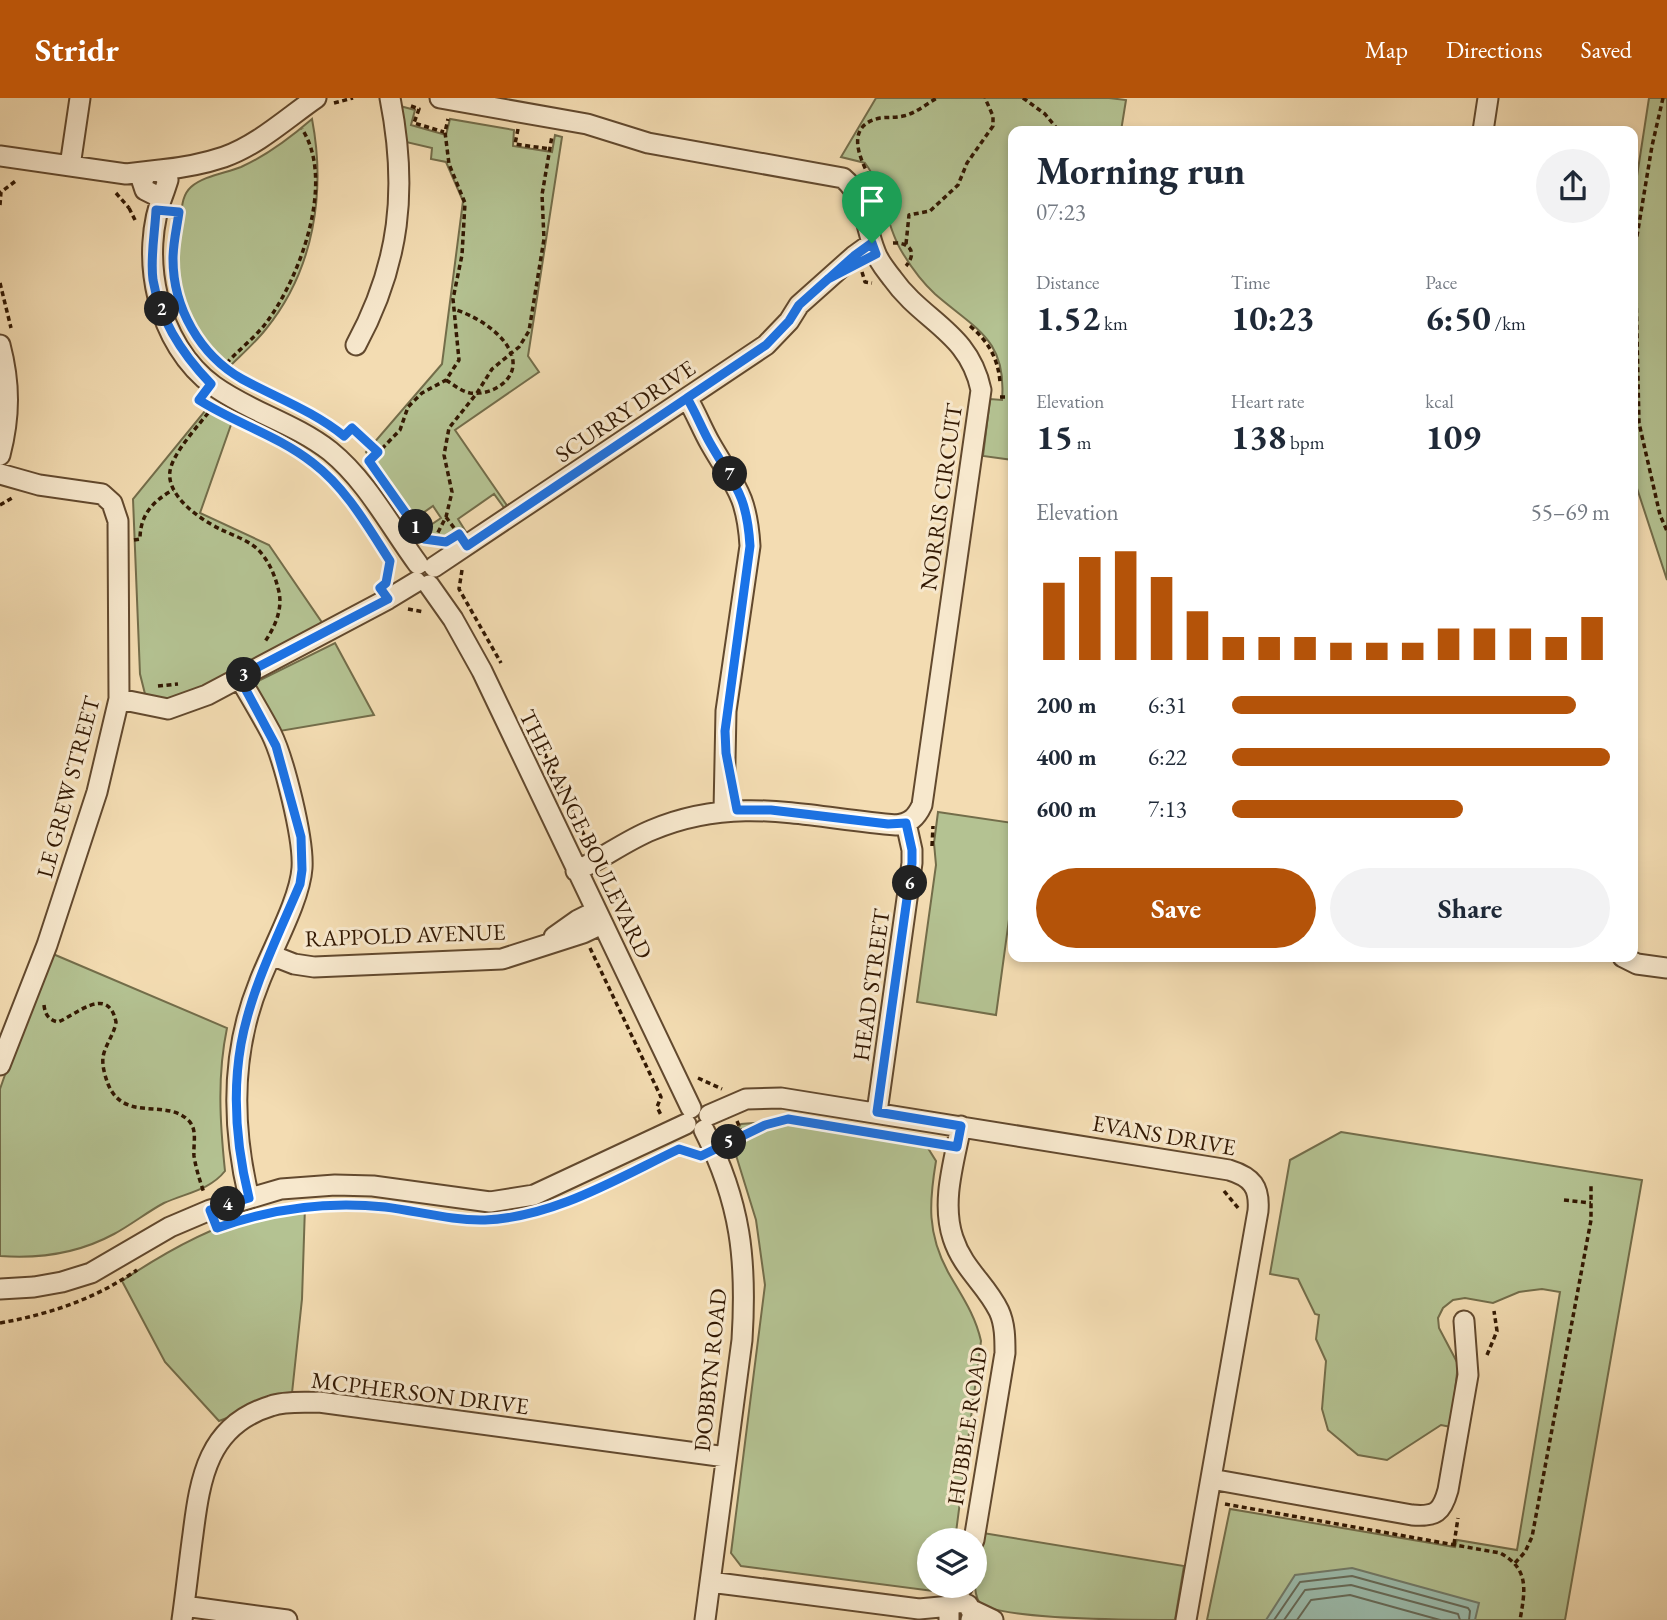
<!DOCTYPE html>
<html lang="en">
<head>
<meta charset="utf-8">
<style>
	body { margin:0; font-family:"EB Garamond",serif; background:#f2f2f3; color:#1f2937; height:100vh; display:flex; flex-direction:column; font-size:26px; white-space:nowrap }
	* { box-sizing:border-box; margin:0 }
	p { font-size:23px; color:#747a83 }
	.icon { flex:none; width:38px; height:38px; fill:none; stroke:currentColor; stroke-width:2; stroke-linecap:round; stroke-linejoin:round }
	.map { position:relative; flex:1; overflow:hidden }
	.drawer { position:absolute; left:1008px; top:28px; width:630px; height:836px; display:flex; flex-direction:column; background:#fff; border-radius:14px; box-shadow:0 4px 10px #0003 }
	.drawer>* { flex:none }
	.fabs { position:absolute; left:917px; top:1430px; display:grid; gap:14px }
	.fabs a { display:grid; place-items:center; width:70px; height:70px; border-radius:50%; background:#fff; box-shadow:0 4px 10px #0003; font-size:35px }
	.pin { position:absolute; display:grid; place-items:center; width:60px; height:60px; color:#fff; margin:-72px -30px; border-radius:50% 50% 50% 0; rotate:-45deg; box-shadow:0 0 7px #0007 }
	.pin .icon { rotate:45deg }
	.km { position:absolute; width:35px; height:35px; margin:-18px; border-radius:50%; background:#222; color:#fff; font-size:19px; line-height:35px; text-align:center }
	.round { display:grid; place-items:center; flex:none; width:74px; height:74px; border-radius:37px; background:#f2f2f3 }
	.headline { display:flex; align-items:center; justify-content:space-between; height:119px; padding:0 28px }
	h1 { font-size:38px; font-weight:700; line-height:52px }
	.stats { display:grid; grid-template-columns:repeat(3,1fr); gap:10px; height:119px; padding:7px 28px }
	.stats div { display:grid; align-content:center }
	.stats b { font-size:35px; font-weight:700 }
	.stats small { font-size:19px; font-weight:400 }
	.stats p { font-size:19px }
	.chart { height:196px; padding:14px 28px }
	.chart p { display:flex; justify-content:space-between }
	.chart svg { width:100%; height:126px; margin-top:7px; stroke:#b45309; stroke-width:6 }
	.primary-button { display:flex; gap:14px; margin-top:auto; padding:14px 28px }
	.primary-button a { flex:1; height:80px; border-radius:42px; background:#b45309; color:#fff; font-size:28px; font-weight:700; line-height:80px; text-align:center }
	.primary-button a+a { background:#f2f2f3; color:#1f2937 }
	ul { padding:0 28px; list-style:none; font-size:23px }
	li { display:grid; grid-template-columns:112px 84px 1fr; align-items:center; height:52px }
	li i { height:18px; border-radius:9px; background:#b45309 }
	header { display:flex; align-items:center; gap:42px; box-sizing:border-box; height:98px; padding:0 35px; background:#b45309; color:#fff }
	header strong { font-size:33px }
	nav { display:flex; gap:38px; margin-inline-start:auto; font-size:24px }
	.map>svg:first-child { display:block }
</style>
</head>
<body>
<header>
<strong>Stridr</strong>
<nav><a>Map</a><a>Directions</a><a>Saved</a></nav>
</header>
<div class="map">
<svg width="1667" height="1522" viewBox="0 0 1667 1522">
	<rect width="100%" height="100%" fill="#f3dcb2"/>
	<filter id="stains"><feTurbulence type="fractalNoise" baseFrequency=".00286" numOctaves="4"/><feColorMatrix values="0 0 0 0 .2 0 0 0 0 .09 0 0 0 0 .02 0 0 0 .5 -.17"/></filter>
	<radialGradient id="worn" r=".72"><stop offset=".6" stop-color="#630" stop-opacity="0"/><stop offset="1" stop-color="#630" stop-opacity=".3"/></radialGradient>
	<path fill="#b4c292" stroke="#736d4a" stroke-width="2" d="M876,0H1109L1126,2L1121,33H1013V362L983,358L990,301L1002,302C1007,241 975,231 935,196C922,184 911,169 902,154C885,127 885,91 865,65L841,59Z
		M1649,0H1667V482L1633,378V104Z
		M400,8L415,12L411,27L446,37L450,21L514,32L513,48L552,54L555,37L562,39L528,258L539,274L455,332L508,409L505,411L494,396L458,421L468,437L464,438L459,433L446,442L426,438L422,433L441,420L433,408L414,421L366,354L442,266L463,103L446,64L431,61L432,50L406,44Z
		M312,21C326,94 314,172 266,231C255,245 241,257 228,270C183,229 170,183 180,124C182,112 181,98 191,89C203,78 226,75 241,69C268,57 290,40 312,21Z
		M209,308L233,321L200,415L269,447L323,526L182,601L161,603L145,596L140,576L133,401Z
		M335,545L374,617L280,633L252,586Z
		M938,714L1013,725V792L996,917L917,904L936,767L934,745Z
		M53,856L227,930C217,978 220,1025 225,1073C210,1092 186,1095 164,1105C147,1114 131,1127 114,1136C79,1155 40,1161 0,1158V991L20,934Z
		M766,1024L802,1027L926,1047L936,1063C929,1105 927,1135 948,1174C961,1197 975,1216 981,1243L955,1442H929V1488H940L933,1493L741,1468L731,1455L765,1187L756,1122L731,1041L741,1026Z
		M1341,1034L1642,1082L1565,1522H1207L1230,1411L1455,1449L1457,1442L1517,1452L1560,1194L1542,1191L1519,1194L1493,1205L1465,1200L1453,1202L1443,1210L1438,1220L1439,1230L1458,1266L1451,1329L1441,1327L1387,1362L1358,1357L1328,1332L1322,1311L1326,1263L1316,1241L1319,1217L1315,1216L1298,1181L1270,1176L1290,1062Z
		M305,1108L302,1201L292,1295L219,1323L165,1264L122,1183C162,1156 205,1131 252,1118C269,1114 288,1112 305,1108Z
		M983,1435L1184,1468L1175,1522C1143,1522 993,1522 979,1504C969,1486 980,1454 983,1435Z"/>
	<path fill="#9bbcad" stroke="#717a69" stroke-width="2" d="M1352,1470L1479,1505L1475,1522H1266L1295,1477Z"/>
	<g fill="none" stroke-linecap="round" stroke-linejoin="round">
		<path stroke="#666a58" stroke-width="2" d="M1274,1522L1300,1484L1352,1478L1468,1510L1470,1513L1469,1522
			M1284,1522L1305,1492L1351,1487L1458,1516L1460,1522
			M1297,1522L1311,1502L1350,1497L1440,1522"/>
		<defs>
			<path id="minor" d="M440,0L587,26L648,45L843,80C865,98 865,128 875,153C878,163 886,172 892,180C923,224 969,234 981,292L922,707C916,720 910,725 896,727C809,720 737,696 652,732C625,743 602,761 576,773
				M1483,33L1488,0
				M0,58L126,76L160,72L168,82L164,94L155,97L145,92L142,83L147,75
				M70,68L80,0
				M160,72C181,70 203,66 224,59C258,47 287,20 316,0
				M164,94C138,157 157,247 214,288C250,314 294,325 330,353C367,383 390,428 418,466
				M0,247C10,285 10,318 0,357
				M356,247C400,166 408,91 390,0
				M687,300C696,315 702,331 710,345C734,387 747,396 750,448L726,613L724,713
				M0,376L39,387L102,396L112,405L118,423L119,601L97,694L47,847L0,967
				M434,469L766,247L789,223L799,207L854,158L872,145
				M429,487L453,521L482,573L691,1010
				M239,579C250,598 261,616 271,635C284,661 304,741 302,770C300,802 271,853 259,885C231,954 232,1029 249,1100
				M119,601L168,611L207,597L388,501L416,484
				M554,839L578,822L596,813
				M271,857L294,866L314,869L502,861L583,835L602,826
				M1623,859L1637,866L1667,870
				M877,1014L912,765V752L906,725
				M709,1017L746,1001L781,1000L1229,1072C1252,1079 1260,1089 1258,1113L1186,1522
				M961,1028C954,1064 941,1104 953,1140C963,1171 986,1186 999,1213C1005,1226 1005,1241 1005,1255L974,1442
				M704,1032C741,1105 747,1162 742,1242L705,1522
				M0,1191L34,1189L62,1184L91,1175L170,1129L210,1112L281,1091L335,1087L373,1088L490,1104L534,1097L686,1026
				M1211,1381L1412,1417C1436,1419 1442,1414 1448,1392L1468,1277L1464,1223
				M710,1484L919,1511L951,1508
				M953,1506L961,1504L968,1507L973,1516L971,1522
				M184,1508L287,1522
				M972,1512L993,1522
				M182,1522C186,1494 189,1465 193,1436C200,1380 208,1327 271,1308C285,1303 304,1305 319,1304L726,1359
				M949,1522V1510L963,1488"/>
		</defs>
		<use href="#minor" stroke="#62492e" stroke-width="23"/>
		<path stroke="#321802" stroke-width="3.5" stroke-dasharray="5 3.5" stroke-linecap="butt" d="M1023,0L1045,16L1059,33
			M1663,0L1652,48L1635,150L1639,325L1660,417L1667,433
			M334,5L353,0
			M411,8L419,11L414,25L444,34
			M518,31L515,46L550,51
			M869,78C858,57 846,27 880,20C888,19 895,20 903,18C915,16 926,6 937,0
			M116,95L129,110
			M0,107L1,94L17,82
			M129,110L136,124
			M893,145C909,144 918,154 906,168
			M906,146L909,117L930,113L958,87L967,65L993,28V18L985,0
			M174,153L179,116
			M862,174L865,184L872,185
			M0,185L11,230
			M970,228C988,243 998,260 1000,284
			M206,252C242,287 283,297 324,324
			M221,272C234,255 253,242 266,225C300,180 336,83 302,31
			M446,282C454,287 461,293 470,295C491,298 519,282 512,258C505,235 474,217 453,211
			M1000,299H1013
			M210,309L212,310C200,326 173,354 170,373C166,398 201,422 220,431C234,438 252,443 262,456C270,466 275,478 278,490C284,510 275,529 264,545
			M342,336L344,338L352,330L378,354
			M370,363L400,332L408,309L422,295L446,282L459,262L453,201L462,157L465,105L449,66L445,34L448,21
			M0,407L12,400
			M357,414L366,428
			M446,419L457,434
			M134,442L140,441C140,417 153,403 173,392
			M434,442L446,419L452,394L444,357L449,330L477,295L492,271L519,249L529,233L544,141L542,97L552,38
			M382,451L390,463L387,480
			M462,472L459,491L501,565
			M408,511L424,514
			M158,588L178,586
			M541,648L588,745
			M932,748L933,728
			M590,850L661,999L657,1009L661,1017
			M44,907C45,917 49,922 58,924C76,917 108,886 116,924C114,937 105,947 103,959C102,968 105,978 108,986C124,1025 165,1000 188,1022C198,1031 193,1046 194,1058C196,1071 200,1083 204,1095
			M698,980L722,991
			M737,1023L743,1037
			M731,1044L765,1027L789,1022
			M680,1051L695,1057
			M1224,1093L1239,1111
			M1564,1102L1591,1105
			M0,1225C50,1216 95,1201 137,1172
			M1487,1257L1497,1233L1494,1213
			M1225,1406L1500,1455C1530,1471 1525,1493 1520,1522
			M1454,1446L1458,1420
			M1515,1465L1525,1454L1532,1439L1591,1122V1088"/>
		<use href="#minor" stroke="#f7e8cd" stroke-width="19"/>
	</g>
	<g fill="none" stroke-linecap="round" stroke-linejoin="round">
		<defs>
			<path id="route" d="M872,145L854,158L799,207L789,223L766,247L467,448L459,436L446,444L424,441L369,363L378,354L352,330L344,338C313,313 277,300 242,281C200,257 173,210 173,161C173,145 177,129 179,114L156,112C155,134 150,160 153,182C160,223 183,257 211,286L199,302C235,325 279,338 313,365C346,390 368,429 390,463L386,485L380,490L388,501L239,579L276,648L301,739L302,772L300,786C278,838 251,891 241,946C232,997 237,1051 249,1100L210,1112L217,1130C272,1110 326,1103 385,1109C418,1113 452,1123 485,1122C555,1119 618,1080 679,1051L701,1058L765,1027L788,1021L957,1049L961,1028L877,1014L912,765V752L906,725L888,726L771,712H737L726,655L725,633L750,448C747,396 734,387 710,345C702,331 696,315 687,300L766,247L789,223L799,207L828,181L876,156L872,145"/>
		</defs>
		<use href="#route" stroke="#fff" stroke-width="14"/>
		<use href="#route" stroke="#1a73e8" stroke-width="9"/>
	</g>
	<g text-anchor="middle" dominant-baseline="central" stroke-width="6" stroke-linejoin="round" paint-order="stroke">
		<g font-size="23" fill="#321802" stroke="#f7e8cd">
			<text transform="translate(625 313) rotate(-34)">SCURRY DRIVE</text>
			<text transform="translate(941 399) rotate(-82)">NORRIS CIRCUIT</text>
			<text transform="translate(68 689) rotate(-75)">LE GREW STREET</text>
			<text transform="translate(586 736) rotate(64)">THE RANGE BOULEVARD</text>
			<text transform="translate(405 837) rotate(-2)">RAPPOLD AVENUE</text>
			<text transform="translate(871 887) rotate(-82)">HEAD STREET</text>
			<text transform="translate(1164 1037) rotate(10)">EVANS DRIVE</text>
			<text transform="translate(710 1272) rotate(-84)">DOBBYN ROAD</text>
			<text transform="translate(420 1295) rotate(7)">MCPHERSON DRIVE</text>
			<text transform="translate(967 1328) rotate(-81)">HUBBLE ROAD</text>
		</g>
	</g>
	<rect width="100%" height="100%" filter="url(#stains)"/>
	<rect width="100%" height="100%" fill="url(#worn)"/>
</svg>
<div class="fabs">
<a><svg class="icon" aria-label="layers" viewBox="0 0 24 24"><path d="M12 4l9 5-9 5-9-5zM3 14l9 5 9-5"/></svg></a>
</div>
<div class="pin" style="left:872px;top:145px;background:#1e9e55"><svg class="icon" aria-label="arrive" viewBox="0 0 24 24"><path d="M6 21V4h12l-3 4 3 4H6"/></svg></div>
<b class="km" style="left:416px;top:429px">1</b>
<b class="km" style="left:162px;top:211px">2</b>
<b class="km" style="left:244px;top:577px">3</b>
<b class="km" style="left:228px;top:1106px">4</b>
<b class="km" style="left:729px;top:1044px">5</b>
<b class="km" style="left:910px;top:785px">6</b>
<b class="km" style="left:730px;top:376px">7</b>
<section class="drawer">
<div class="headline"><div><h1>Morning run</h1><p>07:23</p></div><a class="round"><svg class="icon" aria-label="share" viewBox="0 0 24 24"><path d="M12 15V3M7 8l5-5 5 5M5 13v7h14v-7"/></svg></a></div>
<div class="stats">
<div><p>Distance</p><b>1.52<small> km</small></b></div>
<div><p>Time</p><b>10:23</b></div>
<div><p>Pace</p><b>6:50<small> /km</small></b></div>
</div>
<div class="stats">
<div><p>Elevation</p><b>15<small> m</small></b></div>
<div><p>Heart rate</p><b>138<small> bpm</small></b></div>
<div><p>kcal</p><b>109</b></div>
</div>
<div class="chart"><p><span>Elevation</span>55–69 m</p>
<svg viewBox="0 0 160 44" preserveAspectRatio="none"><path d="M5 44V17M15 44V8M25 44V6M35 44V15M45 44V27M55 44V36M65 44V36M75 44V36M85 44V38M95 44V38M105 44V38M115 44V33M125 44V33M135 44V33M145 44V36M155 44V29"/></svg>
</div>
<ul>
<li><b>200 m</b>6:31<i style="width:91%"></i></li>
<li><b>400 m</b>6:22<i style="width:100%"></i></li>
<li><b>600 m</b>7:13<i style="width:61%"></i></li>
</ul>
<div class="primary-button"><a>Save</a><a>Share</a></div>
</section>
</div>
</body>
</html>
